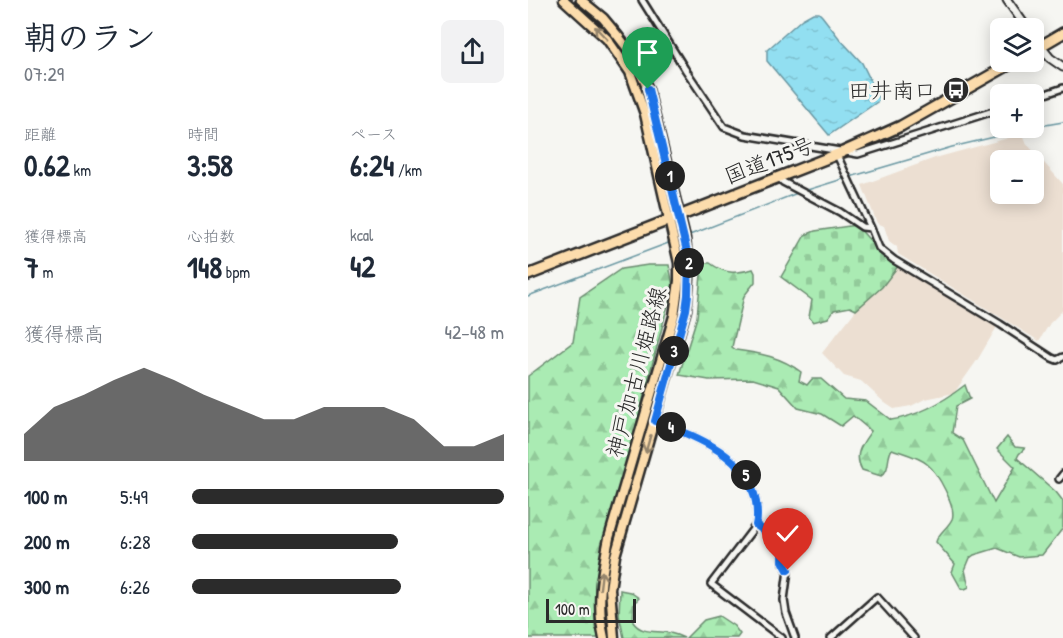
<!DOCTYPE html>
<html lang="ja">
<head>
<meta charset="utf-8">
<style>
	body { margin:0; font-family:"Patrick Hand","Klee One",sans-serif; background:#f2f2f3; color:#1f2937; height:100vh; display:flex; flex-direction:column; font-size:22px; white-space:nowrap }
	* { box-sizing:border-box; margin:0 }
	p { font-size:20px; color:#747a83 }
	.icon { flex:none; width:33px; height:33px; fill:none; stroke:currentColor; stroke-width:2; stroke-linecap:round; stroke-linejoin:round }
	.map { position:relative; flex:1; overflow:hidden }
	.panel { display:flex; flex-direction:column; background:#fff; width:528px }
	.panel>* { flex:none }
	.buttons { position:absolute; left:462px; top:18px; display:grid; gap:12px }
	.buttons a { display:grid; place-items:center; width:54px; height:54px; border-radius:9px; background:#fff; box-shadow:0 3px 15px #0003; font-size:30px }
	.scale { position:absolute; left:18px; bottom:15px; width:90px; box-sizing:border-box; padding-left:6px; border:3px solid #2b2b2b; border-top:0; font-size:16px; line-height:21px; white-space:nowrap; color:#2b2b2b; -webkit-text-stroke:4px #f6f6f2; paint-order:stroke }
	.pin { position:absolute; display:grid; place-items:center; width:51px; height:51px; color:#fff; margin:-62px -26px; border-radius:50% 50% 50% 0; rotate:-45deg; box-shadow:0 0 6px #0007 }
	.pin .icon { rotate:45deg }
	.km { position:absolute; width:30px; height:30px; margin:-15px; border-radius:50%; background:#222; color:#fff; font-size:16px; line-height:30px; text-align:center }
	.round { display:grid; place-items:center; flex:none; width:63px; height:63px; border-radius:9px; background:#f2f2f3 }
	.overview { display:flex; align-items:center; justify-content:space-between; height:102px; padding:0 24px }
	h1 { font-size:33px; font-weight:800; line-height:45px }
	.metrics { display:grid; grid-template-columns:repeat(3,1fr); gap:9px; height:102px; padding:6px 24px }
	.metrics div { display:grid; align-content:center }
	.metrics b { font-size:30px; font-weight:800 }
	.metrics small { font-size:16px; font-weight:400 }
	.metrics p { font-size:16px }
	.chart { height:168px; padding:12px 24px }
	.chart p { display:flex; justify-content:space-between }
	.chart svg { width:100%; height:108px; margin-top:6px; fill:#2b2b2b; opacity:.7 }
	ul { padding:0 24px; list-style:none; font-size:20px }
	li { display:grid; grid-template-columns:96px 72px 1fr; align-items:center; height:45px }
	li i { height:15px; border-radius:8px; background:#2b2b2b }
	main { display:flex; flex:1; min-height:0 }
	.map>svg:first-child { display:block }
</style>
</head>
<body>
<main>
<section class="panel">
<div class="overview"><div><h1>朝のラン</h1><p>07:29</p></div><a class="round"><svg class="icon" aria-label="share" viewBox="0 0 24 24"><path d="M12 15V3M7 8l5-5 5 5M5 13v7h14v-7"/></svg></a></div>
<div class="metrics">
<div><p>距離</p><b>0.62<small> km</small></b></div>
<div><p>時間</p><b>3:58</b></div>
<div><p>ペース</p><b>6:24<small> /km</small></b></div>
</div>
<div class="metrics">
<div><p>獲得標高</p><b>7<small> m</small></b></div>
<div><p>心拍数</p><b>148<small> bpm</small></b></div>
<div><p>kcal</p><b>42</b></div>
</div>
<div class="chart"><p><span>獲得標高</span>42–48 m</p>
<svg viewBox="0 0 160 44" preserveAspectRatio="none"><path d="M0 44V33L10 22L20 17L30 11L40 6L50 11L60 17L70 22L80 27L90 27L100 22L110 22L120 22L130 27L140 38L150 38L160 33V44z"/></svg>
</div>
<ul>
<li><b>100 m</b>5:49<i style="width:100%"></i></li>
<li><b>200 m</b>6:28<i style="width:66%"></i></li>
<li><b>300 m</b>6:26<i style="width:67%"></i></li>
</ul>
</section>
<div class="map">
<svg width="535" height="638" viewBox="0 0 535 638">
	<defs>
		<pattern id="forest-firs" width="22" height="20" patternUnits="userSpaceOnUse" patternTransform="scale(1.5)"><rect width="22" height="20" fill="#aaebb3"/><path d="M5 1l3.5 6h-7zM16 11l3.5 6h-7z" fill="#92ca9a"/></pattern>
		<pattern id="cemetery-stones" width="16" height="16" patternUnits="userSpaceOnUse" patternTransform="scale(1.5)"><rect width="16" height="16" fill="#aaebb3"/><path d="M2 7V4a2 2 0 0 1 4 0v3zM10 15v-3a2 2 0 0 1 4 0v3z" fill="#92ca9a"/></pattern>
		<pattern id="water-ripples" width="26" height="14" patternUnits="userSpaceOnUse" patternTransform="scale(1.5)"><rect width="26" height="14" fill="#92dff1"/><path d="M2 4q2-2 4 0t4 0M15 11q2-2 4 0t4 0" fill="none" stroke="#7ec0cf"/></pattern>
	</defs>
	<rect width="100%" height="100%" fill="#f6f6f2"/>
	<filter id="ink" filterUnits="userSpaceOnUse"><feTurbulence type="fractalNoise" baseFrequency=".0167" numOctaves="2"/><feDisplacementMap in="SourceGraphic" scale="12" xChannelSelector="R" yChannelSelector="G"/><feConvolveMatrix kernelMatrix="1 2 1 2 8 2 1 2 1" color-interpolation-filters="sRGB"/></filter>
	<g filter="url(#ink)">
		<path fill="#ecdfd2" fill-rule="evenodd" d="M495,134L499,144L535,184V310L522,323L511,341L370,254L369,247L361,241L356,226L349,223L334,185L407,158ZM472,160H506V194H472Z
			M371,265L470,325L450,359L426,393L397,399L383,406L366,409L357,403L333,381L316,376L294,353L328,310L354,287Z"/>
		<path fill="url(#forest-firs)" stroke="#6a8b6f" stroke-width="1.5" d="M176,263H182C197,274 207,274 225,269L227,273V282L216,296L204,347L208,350C232,353 253,357 273,372L271,381L279,385L284,379H293L316,399L338,401L363,420C391,416 415,402 437,385L442,399L428,406L424,433L435,440L466,503L487,467L469,449L479,437L487,447L497,448L491,454L489,458L528,492L535,501V528L514,555L491,557L469,548L446,555L442,558L437,570L441,587L437,589L433,588L424,572L427,564L408,542C410,533 420,528 424,519C429,507 409,472 399,464C391,457 375,453 364,449C358,458 363,470 353,476L334,470C325,454 334,444 343,431L325,416L313,426L294,414L270,408L251,387L225,379L181,380L151,375L169,317L173,275Z
			M120,265H141L145,286L67,581V626L71,638H0V376L45,342L52,297L93,269Z
			M92,590L102,592L111,598L106,603L105,622C114,635 129,630 142,633C147,634 152,636 156,638H96L91,615Z
			M191,616L206,626L212,634L209,638H158L176,620Z"/>
		<path fill="url(#cemetery-stones)" stroke="#6a8b6f" stroke-width="1.5" d="M328,225L348,247L371,265L354,287L328,310L322,307L306,310L300,318L285,322L281,317L284,300L253,277L277,235L287,231Z"/>
		<path fill="url(#water-ripples)" stroke="#6997a2" stroke-width="1.5" d="M285,13H291L294,16L311,38L334,63L352,100L301,135L239,61V50L274,19Z"/>
		<g fill="none" stroke-linecap="round" stroke-linejoin="round">
			<path stroke="#6997a2" stroke-width="1.5" d="M506,127L535,122
				M322,177L424,147L504,128
				M276,191L318,178
				M159,236L272,192
				M0,296L143,242"/>
			<defs>
				<path id="minor" d="M114,0L157,69L196,127L217,135L330,154L472,109
					M506,98L535,88
					M309,155L343,228
					M250,177L255,182L312,212L334,227L343,228L351,248L366,260L472,324L524,358L529,360L535,357
					M127,421C166,436 219,454 228,502C229,510 230,517 228,525L183,584L254,638
					M531,479L535,474
					M228,525L252,542L255,561L260,570L256,600L258,613L267,638
					M303,638L349,597L386,638"/>
				<path id="tertiary" d="M479,0L499,28
					M506,38L522,58L535,67"/>
				<path id="primary" d="M36,0L79,39L102,72L117,114L151,263V281L146,316L81,538C74,572 68,603 76,638
					M53,0L75,18L90,36L103,53L120,89L157,238L161,279L158,310L87,556L82,589L86,638"/>
				<path id="trunk" d="M506,50L535,33
					M0,275L315,152L373,126L486,62"/>
			</defs>
			<use href="#minor" stroke="#2b2b2b" stroke-width="10"/>
			<use href="#tertiary" stroke="#2b2b2b" stroke-width="11"/>
			<use href="#primary" stroke="#2b2b2b" stroke-width="13"/>
			<use href="#trunk" stroke="#2b2b2b" stroke-width="14"/>
			<use href="#minor" stroke="#f6f6f2" stroke-width="5"/>
			<use href="#tertiary" stroke="#f6f6f2" stroke-width="7"/>
			<use href="#primary" stroke="#fcdcac" stroke-width="8"/>
			<use href="#trunk" stroke="#fcdcac" stroke-width="9"/>
		</g>
		<defs><path id="oneway-shaft" d="M-6 0H5M1.5-3L5.5 0L1.5 3" fill="none" stroke-width="1.6" stroke-linecap="round" stroke-linejoin="round" transform="scale(1.5)"/></defs>
		<g stroke="#94846c">
			<use href="#oneway-shaft" transform="translate(73 33) rotate(-134)"/>
			<use href="#oneway-shaft" transform="translate(120 444) rotate(106)"/>
			<use href="#oneway-shaft" transform="translate(73 580) rotate(-83)"/>
		</g>
	</g>
	<g fill="none" stroke-linecap="round" stroke-linejoin="round" filter="url(#ink)">
		<defs>
			<path id="route" d="M120,89L161,260L160,295L158,310L127,421C166,436 219,454 228,502C229,509 230,517 228,525L252,542L255,561L260,570"/>
		</defs>
		<use href="#route" stroke="#fff" stroke-width="12"/>
		<use href="#route" stroke="#1a73e8" stroke-width="8"/>
	</g>
	<defs>
		<symbol id="bus-disc" viewBox="-11 -11 22 22"><circle r="9.5" fill="#2b2b2b" stroke="#f6f6f2"/><path d="M-5-6H5V4H4V6H2V4H-2V6H-4V4H-5ZM-3.5-4V0h7V-4ZM-3.5 1.2v1.5H-2V1.2ZM2 1.2v1.5H3.5V1.2Z" fill="#fff"/></symbol>
	</defs>
	<g fill-rule="evenodd">
		<use href="#bus-disc" x="413" y="75" width="30" height="30"/>
	</g>
	<g text-anchor="middle" dominant-baseline="central" stroke-width="6" stroke-linejoin="round" paint-order="stroke">
		<g font-size="22" fill="#2b2b2b" stroke="#f6f6f2" text-anchor="end">
			<text x="408" y="90">田井南口</text>
		</g>
		<g font-size="22" fill="#2b2b2b" stroke="#f6f6f2">
			<text transform="translate(241 160) rotate(-21)">国道175号</text>
			<text transform="translate(108 372) rotate(-75)">神戸加古川姫路線</text>
		</g>
	</g>
</svg>
<div class="buttons">
<a><svg class="icon" aria-label="layers" viewBox="0 0 24 24"><path d="M12 4l9 5-9 5-9-5zM3 14l9 5 9-5"/></svg></a>
<a>+</a>
<a>−</a>
</div>
<div class="scale">100 m</div>
<div class="pin" style="left:120px;top:89px;background:#1e9e55"><svg class="icon" aria-label="arrive" viewBox="0 0 24 24"><path d="M6 21V4h12l-3 4 3 4H6"/></svg></div>
<div class="pin" style="left:260px;top:570px;background:#d93025"><svg class="icon" aria-label="check" viewBox="0 0 24 24"><path d="M5 12l5 5 9-10"/></svg></div>
<b class="km" style="left:142px;top:176px">1</b>
<b class="km" style="left:161px;top:263px">2</b>
<b class="km" style="left:146px;top:351px">3</b>
<b class="km" style="left:143px;top:427px">4</b>
<b class="km" style="left:218px;top:475px">5</b>
</div>
</main>
</body>
</html>
